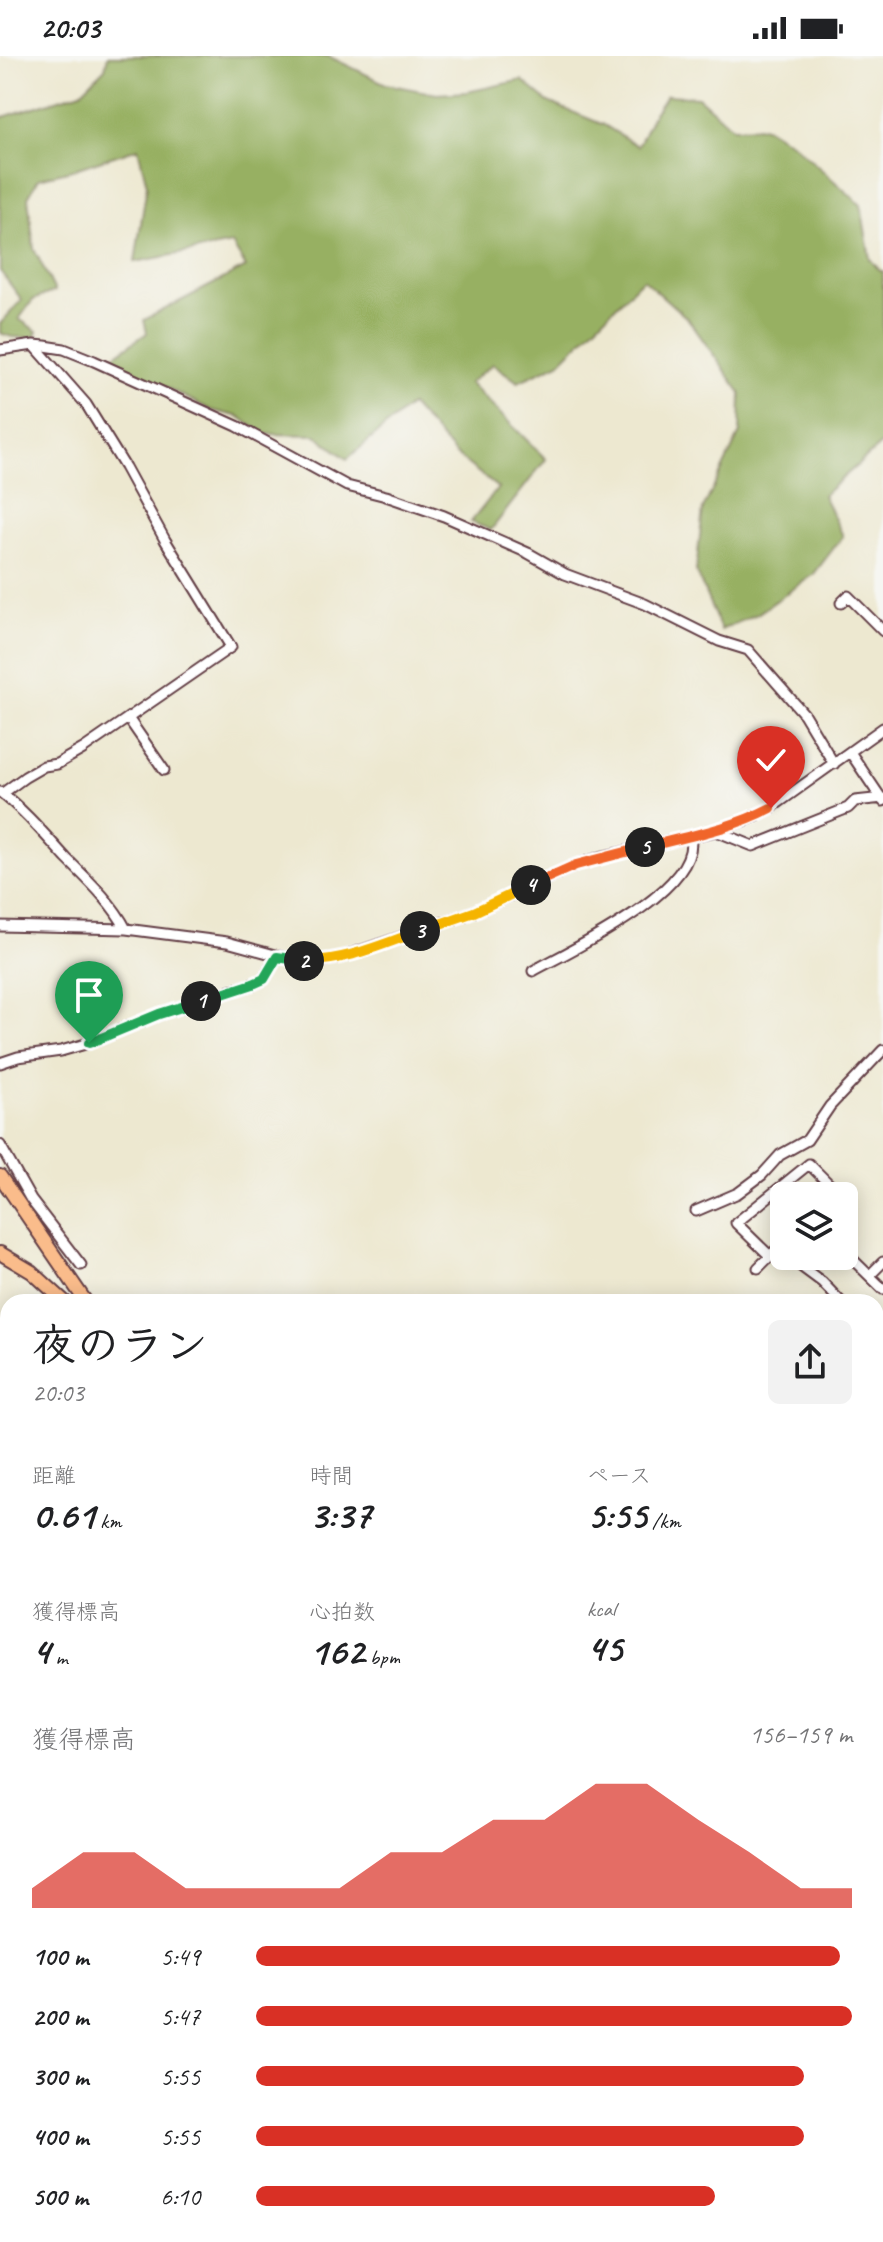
<!DOCTYPE html>
<html lang="ja">
<head>
<meta charset="utf-8">
<style>
	body { margin:0; font-family:Caveat,"Klee One",sans-serif; background:#f2f2f2; color:#202124; height:100vh; display:flex; flex-direction:column; font-size:30px; white-space:nowrap }
	* { box-sizing:border-box; margin:0 }
	p { font-size:26px; color:#757577 }
	.icon { flex:none; width:44px; height:44px; fill:none; stroke:currentColor; stroke-width:2; stroke-linecap:round; stroke-linejoin:round }
	.map { position:relative; flex:1; overflow:hidden }
	.panel { position:absolute; left:0px; top:1238px; width:884px; height:948px; display:flex; flex-direction:column; background:#fff; border-radius:24px 24px 0 0; box-shadow:0 4px 20px #0003 }
	.panel>* { flex:none }
	.tools { position:absolute; left:770px; top:1126px; display:grid; gap:16px }
	.tools a { display:grid; place-items:center; width:88px; height:88px; border-radius:12px; background:#fff; box-shadow:0 4px 20px #0003; font-size:40px }
	.pin { position:absolute; display:grid; place-items:center; width:68px; height:68px; color:#fff; margin:-82px -34px; border-radius:50% 50% 50% 0; rotate:-45deg; box-shadow:0 0 8px #0007 }
	.pin .icon { rotate:45deg }
	.km { position:absolute; width:40px; height:40px; margin:-20px; border-radius:50%; background:#222; color:#fff; font-size:22px; line-height:40px; text-align:center }
	.round { display:grid; place-items:center; flex:none; width:84px; height:84px; border-radius:12px; background:#f2f2f2 }
	.summary { display:flex; align-items:center; justify-content:space-between; height:136px; padding:0 32px }
	h1 { font-size:44px; font-weight:800; line-height:60px }
	.metrics { display:grid; grid-template-columns:repeat(3,1fr); gap:12px; height:136px; padding:8px 32px }
	.metrics div { display:grid; align-content:center }
	.metrics b { font-size:40px; font-weight:800 }
	.metrics small { font-size:22px; font-weight:400 }
	.metrics p { font-size:22px }
	.chart { height:224px; padding:16px 32px }
	.chart p { display:flex; justify-content:space-between }
	.chart svg { width:100%; height:144px; margin-top:8px; fill:#d93025; opacity:.7 }
	ul { padding:0 32px; list-style:none; font-size:26px }
	li { display:grid; grid-template-columns:128px 96px 1fr; align-items:center; height:60px }
	li i { height:20px; border-radius:10px; background:#d93025 }
	.status { display:flex; justify-content:space-between; align-items:center; height:56px; padding:0 40px; background:#fff; direction:ltr }
	.status svg { height:22px; fill:currentColor }
	.map>svg:first-child { display:block }
</style>
</head>
<body>
<div class="status"><b>20:03</b><svg viewBox="0 0 49 12"><path d="M0 12V9h3v3zM5 12V6h3v6zM10 12V3h3v9zM15 12V0h3v12zM26 1h20v11H26zM47 4h2v5h-2z"/></svg></div>
<div class="map">
<svg width="883" height="2186" viewBox="0 0 883 2186">
	<rect width="100%" height="100%" fill="#f6f6f2"/>
	<filter id="ink" filterUnits="userSpaceOnUse"><feTurbulence type="fractalNoise" baseFrequency=".0125" numOctaves="2"/><feDisplacementMap in="SourceGraphic" scale="16" xChannelSelector="R" yChannelSelector="G"/><feConvolveMatrix kernelMatrix="1 2 1 2 8 2 1 2 1" color-interpolation-filters="sRGB"/></filter>
	<filter id="wash" filterUnits="userSpaceOnUse"><feTurbulence type="fractalNoise" baseFrequency=".006" numOctaves="4" result="noise"/><feDisplacementMap in="SourceGraphic" scale="32" xChannelSelector="R" yChannelSelector="G"/><feGaussianBlur stdDeviation="1.8" result="paint"/><feColorMatrix in="noise" values="0 0 0 0 0 0 0 0 0 0 0 0 0 0 0 0 0 1.4 0 .05"/><feComposite in="paint" operator="in"/></filter>
	<g filter="url(#wash)">
		<rect width="100%" height="100%" fill="#ede8d0"/>
		<path fill="#bfcd6f" stroke="#84764d" stroke-width="2" d="M0,1981L8,1987V2178H31L22,2186H0Z"/>
		<path fill="#97b062" stroke="#706846" stroke-width="2" d="M108,0H328L386,28L437,38L467,36L522,24L548,46L604,69L638,90L654,57L667,39L698,41L733,72L765,71L794,89L861,149L870,203L880,215H883V387L823,439L843,480L813,519L757,558L721,574L696,515L703,453L740,377L741,337L688,263L643,223L559,307L518,326L493,308L469,327L546,403L491,474L471,466L498,432L455,398L411,349L347,403L316,379L263,378L240,361L211,354L149,323L106,305L147,277L144,264L246,211L232,188L135,206L147,129L138,92L72,114L39,122L28,141L34,193L55,235L33,244L19,263L37,275L34,282L12,281L0,277V268L22,244L0,215V62L81,36L105,12Z
			M4,1387H8V1740L0,1753V1388Z
			M8,1855V1985L0,1979V1859Z"/>
	</g>
	<g filter="url(#ink)">
		<g fill="none" stroke-linecap="round" stroke-linejoin="round">
			<defs>
				<path id="minor" d="M0,294L34,289L45,290L64,293L94,305L237,370L347,430L386,440L444,460L528,497L565,518L645,548L719,585L748,594L804,658L834,708
					M841,547L848,540L883,575
					M128,662L164,714
					M850,696L883,745
					M0,736C24,754 45,779 66,802C88,824 112,846 126,873
					M3,737L25,721L44,710L57,708L83,693L231,591L165,484L125,411L86,348L34,289
					M716,775L753,790L848,752L855,745L883,742
					M0,870L126,873L227,886L297,905H320L342,901L474,856L576,809L604,800L716,775L749,763L771,752L883,672
					M533,915C571,894 703,833 690,780
					M0,1007L18,1001L61,995L89,987L159,958L253,928L264,923L277,901
					M0,1089L31,1144L81,1209
					M696,1155L738,1137L762,1119L780,1099L807,1084L830,1050L883,994
					M844,1195L883,1233
					M770,1200L736,1167L809,1108L835,1134L830,1140
					M787,1200L822,1226L841,1246
					M758,1212L784,1186
					M870,1219L883,1206
					M876,1281L883,1273
					M0,1370H8
					M876,1690L883,1675
					M0,1762L8,1764
					M0,1857L8,1852"/>
				<path id="major" d="M876,1581L883,1585
					M876,1609L883,1603
					M66,2186L77,2178
					M86,2186L97,2178"/>
				<path id="highway" d="M0,1120L86,1246
					M0,1197L32,1216L65,1246
					M0,1336L8,1337
					M0,1359H8
					M759,2178L765,2186"/>
			</defs>
			<use href="#minor" stroke="#623d44" stroke-width="13"/>
			<use href="#major" stroke="#623d44" stroke-width="15"/>
			<use href="#highway" stroke="#623d44" stroke-width="16"/>
			<use href="#minor" stroke="#fff" stroke-width="9"/>
			<use href="#major" stroke="#fabc8b" stroke-width="11"/>
			<use href="#highway" stroke="#fabc8b" stroke-width="12"/>
		</g>
	</g>
	<g fill="none" stroke-linecap="round" stroke-linejoin="round" filter="url(#ink)">
		<defs>
			<path id="split-1" d="M89,987L159,958L201,945"/>
			<path id="split-2" d="M201,945L253,928L264,923L277,901L304,905"/>
			<path id="split-3" d="M304,905C344,906 383,888 420,875"/>
			<path id="split-4" d="M420,875L474,856L531,829"/>
			<path id="split-5" d="M531,829L576,809L645,791"/>
			<path id="split-6" d="M645,791C689,780 731,773 771,752"/>
		</defs>
		<use href="#split-1" stroke="#fff" stroke-width="16"/>
		<use href="#split-2" stroke="#fff" stroke-width="16"/>
		<use href="#split-3" stroke="#fff" stroke-width="16"/>
		<use href="#split-4" stroke="#fff" stroke-width="16"/>
		<use href="#split-5" stroke="#fff" stroke-width="16"/>
		<use href="#split-6" stroke="#fff" stroke-width="16"/>
		<use href="#split-1" stroke="#22a559" stroke-width="10"/>
		<use href="#split-2" stroke="#22a559" stroke-width="10"/>
		<use href="#split-3" stroke="#f5b400" stroke-width="10"/>
		<use href="#split-4" stroke="#f5b400" stroke-width="10"/>
		<use href="#split-5" stroke="#f0652b" stroke-width="10"/>
		<use href="#split-6" stroke="#f0652b" stroke-width="10"/>
	</g>
</svg>
<div class="tools">
<a><svg class="icon" aria-label="layers" viewBox="0 0 24 24"><path d="M12 4l9 5-9 5-9-5zM3 14l9 5 9-5"/></svg></a>
</div>
<div class="pin" style="left:89px;top:987px;background:#1e9e55"><svg class="icon" aria-label="arrive" viewBox="0 0 24 24"><path d="M6 21V4h12l-3 4 3 4H6"/></svg></div>
<div class="pin" style="left:771px;top:752px;background:#d93025"><svg class="icon" aria-label="check" viewBox="0 0 24 24"><path d="M5 12l5 5 9-10"/></svg></div>
<b class="km" style="left:201px;top:945px">1</b>
<b class="km" style="left:304px;top:905px">2</b>
<b class="km" style="left:420px;top:875px">3</b>
<b class="km" style="left:531px;top:829px">4</b>
<b class="km" style="left:645px;top:791px">5</b>
<section class="panel">
<div class="summary"><div><h1>夜のラン</h1><p>20:03</p></div><a class="round"><svg class="icon" aria-label="share" viewBox="0 0 24 24"><path d="M12 15V3M7 8l5-5 5 5M5 13v7h14v-7"/></svg></a></div>
<div class="metrics">
<div><p>距離</p><b>0.61<small> km</small></b></div>
<div><p>時間</p><b>3:37</b></div>
<div><p>ペース</p><b>5:55<small> /km</small></b></div>
</div>
<div class="metrics">
<div><p>獲得標高</p><b>4<small> m</small></b></div>
<div><p>心拍数</p><b>162<small> bpm</small></b></div>
<div><p>kcal</p><b>45</b></div>
</div>
<div class="chart"><p><span>獲得標高</span>156–159 m</p>
<svg viewBox="0 0 160 44" preserveAspectRatio="none"><path d="M0 44V38L10 27L20 27L30 38L40 38L50 38L60 38L70 27L80 27L90 17L100 17L110 6L120 6L130 17L140 27L150 38L160 38V44z"/></svg>
</div>
<ul>
<li><b>100 m</b>5:49<i style="width:98%"></i></li>
<li><b>200 m</b>5:47<i style="width:100%"></i></li>
<li><b>300 m</b>5:55<i style="width:92%"></i></li>
<li><b>400 m</b>5:55<i style="width:92%"></i></li>
<li><b>500 m</b>6:10<i style="width:77%"></i></li>
</ul>
</section>
</div>
</body>
</html>
